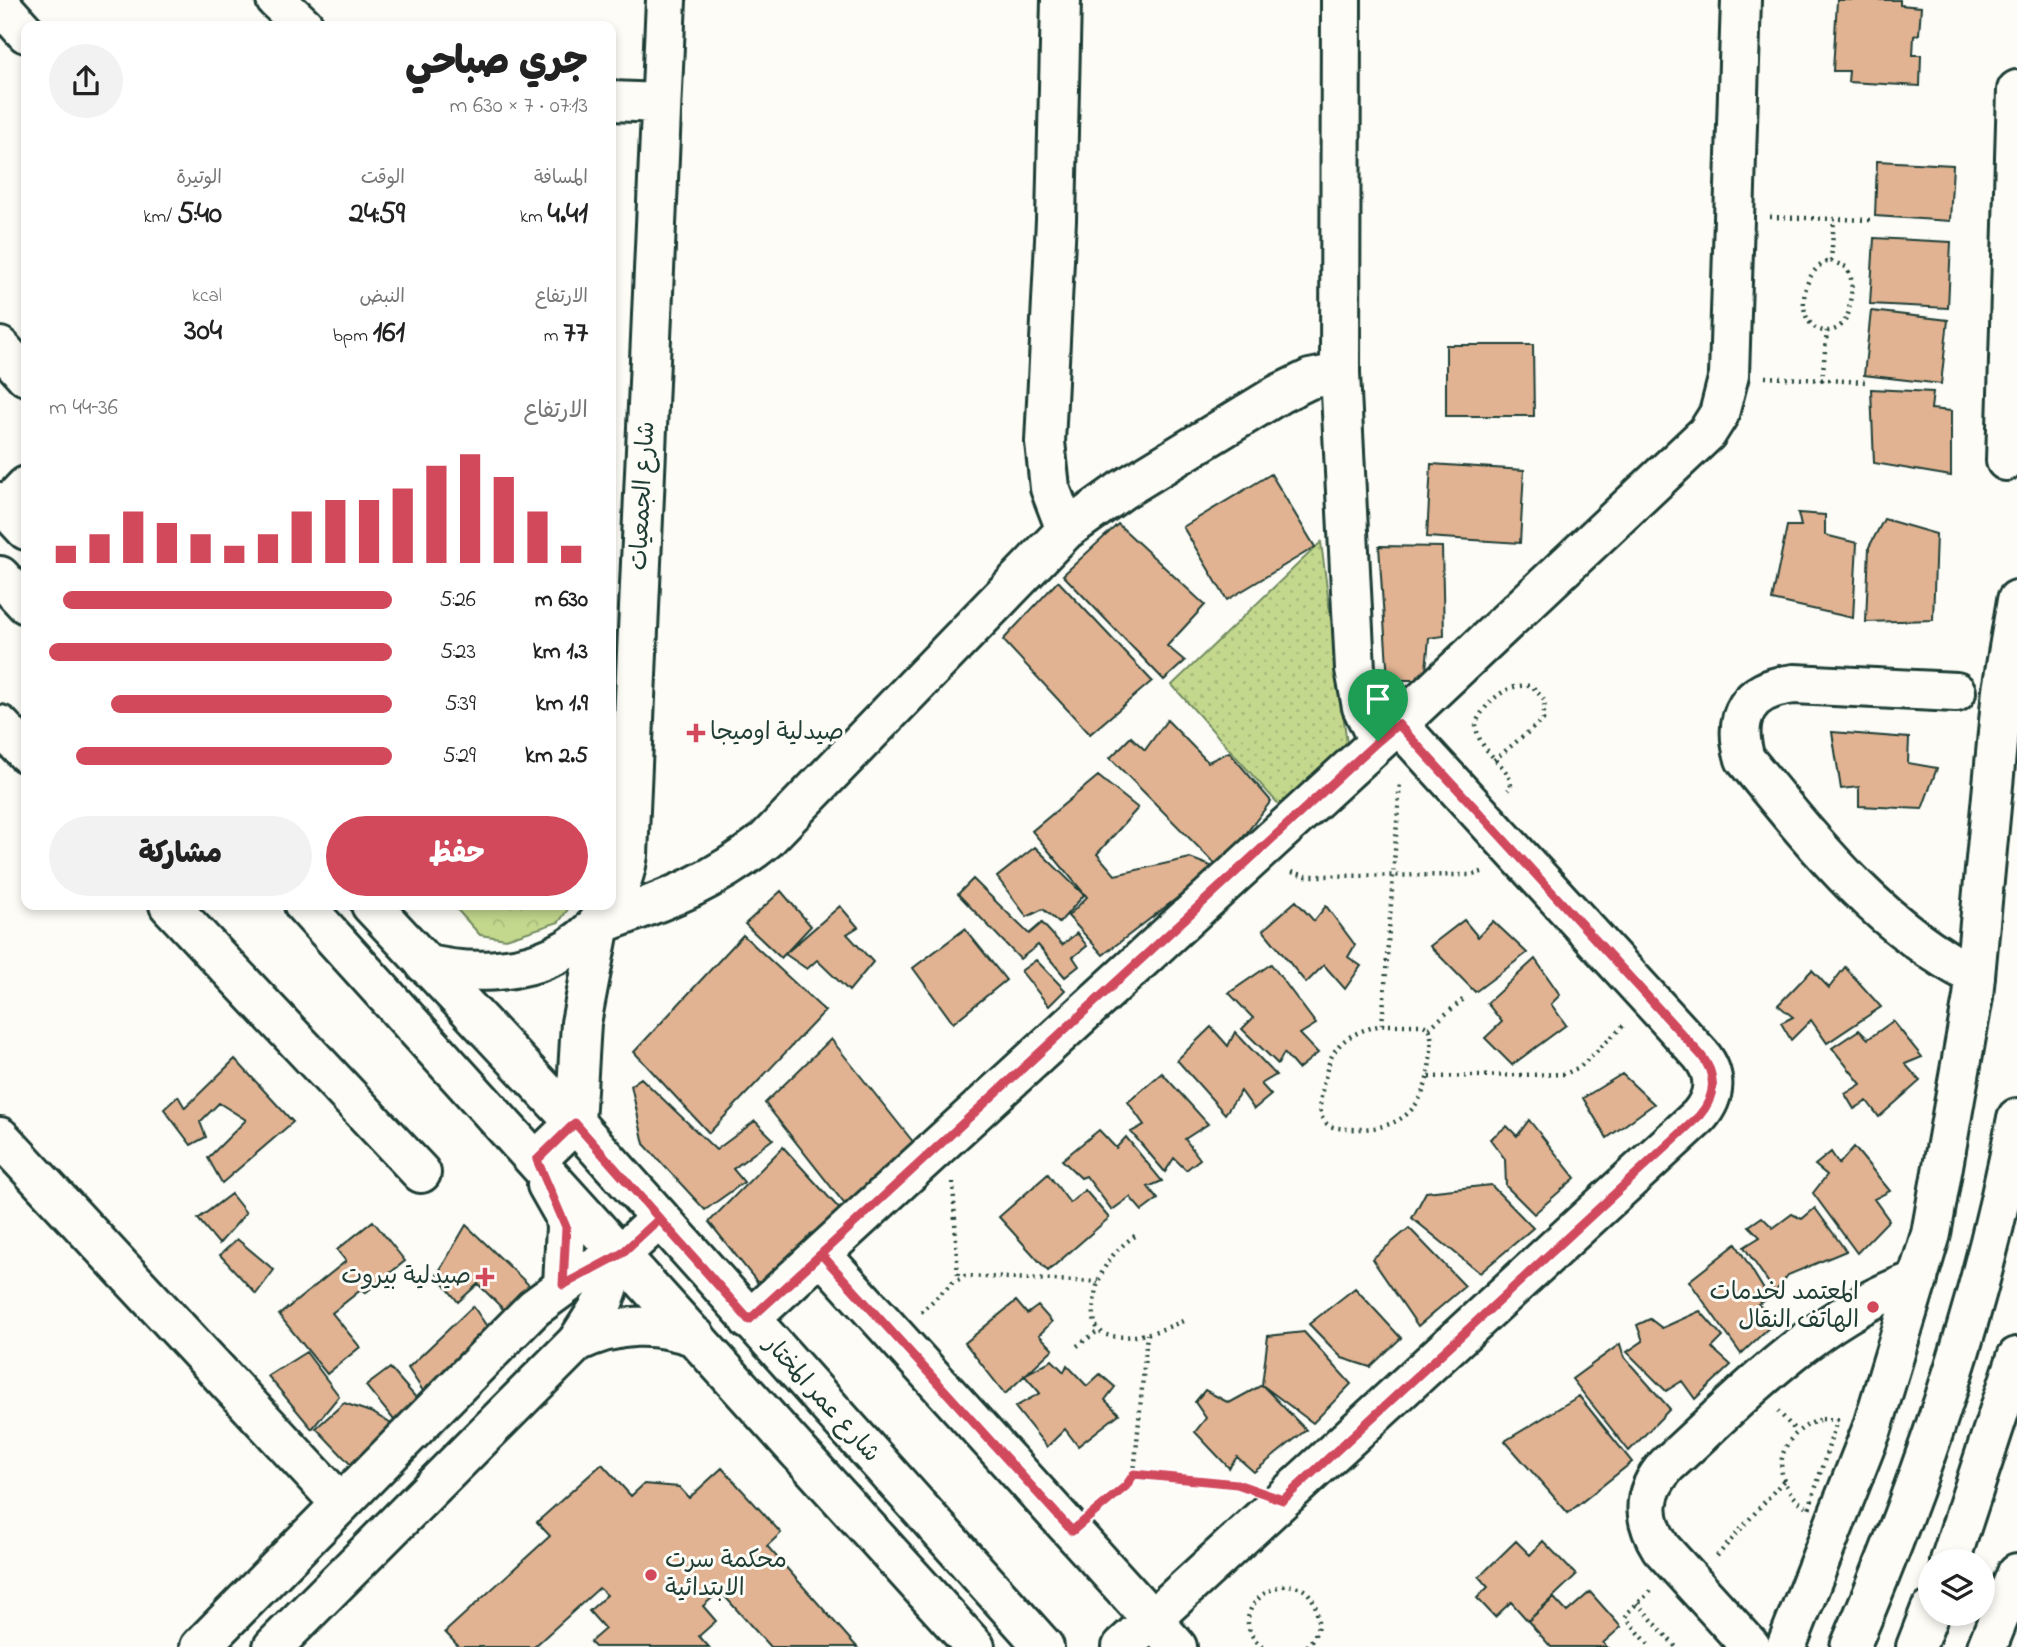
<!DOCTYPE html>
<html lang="ar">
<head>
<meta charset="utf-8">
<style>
	body { margin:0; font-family:"Indie Flower","Playpen Sans Arabic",sans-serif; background:#f2f2f2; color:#222; direction:rtl; height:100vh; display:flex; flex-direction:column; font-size:26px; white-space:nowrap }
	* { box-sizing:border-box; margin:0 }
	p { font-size:23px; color:#767676 }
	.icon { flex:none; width:38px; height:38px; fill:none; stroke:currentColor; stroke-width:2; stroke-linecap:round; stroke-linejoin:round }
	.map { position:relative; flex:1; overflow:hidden; direction:ltr }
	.sheet { position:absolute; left:21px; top:21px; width:595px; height:889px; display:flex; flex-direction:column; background:#fff; border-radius:14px; box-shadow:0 4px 10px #0003; direction:rtl }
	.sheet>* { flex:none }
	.tools { position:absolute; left:1918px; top:1549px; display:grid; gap:14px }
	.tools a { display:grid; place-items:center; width:77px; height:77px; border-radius:50%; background:#fff; box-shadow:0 4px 10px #0003; font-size:35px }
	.pin { position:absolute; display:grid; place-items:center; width:60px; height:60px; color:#fff; margin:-72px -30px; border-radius:50% 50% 50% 0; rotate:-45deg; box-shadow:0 0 7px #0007 }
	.pin .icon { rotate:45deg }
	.round { display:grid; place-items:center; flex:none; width:74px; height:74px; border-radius:37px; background:#f2f2f2 }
	.summary { display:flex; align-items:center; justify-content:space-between; height:119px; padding:0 28px }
	h1 { font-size:38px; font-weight:800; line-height:52px }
	.metrics { display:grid; grid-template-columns:repeat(3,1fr); gap:10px; height:119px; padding:7px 28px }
	.metrics div { display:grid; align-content:center }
	.metrics b { font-size:30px; font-weight:800 }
	.metrics small { font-size:19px; font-weight:400 }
	.metrics p { font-size:19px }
	.chart { height:196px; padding:14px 28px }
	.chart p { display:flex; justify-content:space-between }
	.chart svg { width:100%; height:126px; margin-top:7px; stroke:#d1495b; stroke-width:6 }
	.button { display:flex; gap:14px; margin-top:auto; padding:14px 28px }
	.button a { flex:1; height:80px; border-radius:42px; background:#d1495b; color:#fff; font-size:28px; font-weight:800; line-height:80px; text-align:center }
	.button a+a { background:#f2f2f2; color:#222 }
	ul { padding:0 28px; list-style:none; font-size:23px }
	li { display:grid; grid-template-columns:112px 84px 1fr; align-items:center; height:52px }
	li i { height:18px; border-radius:9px; background:#d1495b }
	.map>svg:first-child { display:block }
</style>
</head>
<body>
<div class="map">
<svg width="2017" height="1647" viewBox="0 0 2017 1647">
	<defs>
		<pattern id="grass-dots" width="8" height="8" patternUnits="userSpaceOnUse" patternTransform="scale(1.75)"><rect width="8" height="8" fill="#c3d88d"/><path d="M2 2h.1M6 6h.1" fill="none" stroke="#a7ba7a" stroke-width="1.8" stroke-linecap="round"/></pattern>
		<pattern id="park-crowns" width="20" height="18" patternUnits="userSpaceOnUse" patternTransform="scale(1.75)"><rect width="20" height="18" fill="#c3d88d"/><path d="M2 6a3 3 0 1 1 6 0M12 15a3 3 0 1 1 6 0" fill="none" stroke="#a7ba7a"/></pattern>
	</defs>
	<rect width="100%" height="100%" fill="#fdfcf7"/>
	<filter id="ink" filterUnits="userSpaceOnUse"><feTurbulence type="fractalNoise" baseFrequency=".0143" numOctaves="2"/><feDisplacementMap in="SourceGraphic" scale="14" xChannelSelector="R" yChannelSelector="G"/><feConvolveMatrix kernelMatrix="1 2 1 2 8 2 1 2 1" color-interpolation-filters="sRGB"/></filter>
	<g filter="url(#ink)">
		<path fill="url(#grass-dots)" stroke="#718a60" stroke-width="2" d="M1321,542L1347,744L1328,774L1281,807L1172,685Z"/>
		<path fill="url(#park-crowns)" stroke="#718a60" stroke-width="2" d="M453,905H571L559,922L506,939L480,935Z"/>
		<path fill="#e1b392" stroke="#1f3d34" stroke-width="2" d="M1837,0H1900V5L1921,7L1919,34L1914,36L1913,55H1921L1920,86L1848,82L1849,71H1833Z
			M1877,161L1953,165L1950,221L1875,216Z
			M1874,238L1951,242L1948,308L1870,304Z
			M1871,311L1948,320L1941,384L1864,375Z
			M1446,345H1533L1534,416H1446Z
			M1871,389L1933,392L1931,409L1951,411V476L1874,463Z
			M1431,464L1524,470L1520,543L1427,537Z
			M1271,474L1315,547L1227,600L1183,527Z
			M1798,513L1825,515V535L1857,543L1853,618L1772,600L1787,526H1801Z
			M1884,519L1936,534L1933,620L1866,622L1869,547Z
			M1118,524L1205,605L1167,646L1185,661L1164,680L1063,575Z
			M1379,546L1442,547L1444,636L1429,638L1425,680H1388Z
			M1058,581L1152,681L1090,734L1003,640Z
			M1167,720L1208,762L1229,752L1271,801L1238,844L1215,864L1110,758L1131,737L1145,750Z
			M1832,732L1909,738L1908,763L1937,768L1922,809L1859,806V787L1841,789Z
			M1098,776L1138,808L1097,854L1115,875L1190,858L1216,868L1103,955L1068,916L1087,897L1032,831Z
			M1035,847L1084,895L1059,923L1043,909L1027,917L997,877Z
			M973,879L1029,934L1042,923L1062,945L1077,933L1087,946L1073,957L1079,966L1065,977L1038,945L1020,959L958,894Z
			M781,891L811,926L781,958L745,924Z
			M1296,901L1314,921L1326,906L1355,945L1348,957L1361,966L1345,989L1324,965L1306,983L1263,930Z
			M840,906L858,927L847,934L873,962L849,991L817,960L807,969L785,954Z
			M1464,920L1478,937L1493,921L1527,953L1475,992L1430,946Z
			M965,929L1006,980L953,1023L913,968Z
			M743,935L825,1011L709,1133L634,1052Z
			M1535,959L1560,995L1551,1004L1566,1025L1512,1065L1485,1038L1502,1022L1487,1003Z
			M1036,960L1065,990L1049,1006L1021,971Z
			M1271,964L1316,1024L1300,1034L1318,1053L1298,1069L1284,1053L1278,1064L1242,1029L1253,1018L1229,993Z
			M1845,967L1881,1007L1827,1043L1811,1020L1791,1040L1781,1023L1793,1017L1778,1005L1812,970L1829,988Z
			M1893,1021L1922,1057L1905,1064L1920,1081L1879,1117L1867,1101L1854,1109L1845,1094L1861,1084L1832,1048L1859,1030L1868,1039Z
			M1211,1027L1228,1046L1235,1032L1276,1075L1261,1084L1271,1095L1254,1109L1241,1091L1225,1114L1177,1060Z
			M831,1039L918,1148L847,1207L765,1103Z
			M235,1059L293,1122L222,1183L208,1158L246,1120L219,1103L200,1122L206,1137L191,1145L164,1109L178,1096L185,1108Z
			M1162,1073L1208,1124L1185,1139L1200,1159L1186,1170L1174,1158L1165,1172L1131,1132L1144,1125L1128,1102Z
			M1622,1074L1654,1104L1607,1138L1583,1098Z
			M641,1078L716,1150L755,1121L773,1139L733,1169L744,1182L705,1210L644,1144L631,1085Z
			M1529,1120L1575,1178L1534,1214L1506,1186L1505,1159L1490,1139L1507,1126L1517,1136Z
			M1099,1130L1116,1148L1126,1137L1162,1181L1148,1187L1158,1199L1142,1211L1130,1197L1112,1210L1086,1176L1081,1178L1062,1160Z
			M783,1147L844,1214L762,1288L709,1222Z
			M1854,1147L1890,1191L1874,1199L1889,1220L1857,1253L1813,1193L1827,1175L1815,1165L1831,1152L1839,1164Z
			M1048,1174L1070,1203L1085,1190L1109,1218L1048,1271L999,1217Z
			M1491,1185L1533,1228L1480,1273L1412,1218L1426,1192Z
			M231,1194L246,1213L219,1244L198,1219Z
			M1815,1208L1846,1251L1788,1275L1775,1292L1744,1247L1760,1237L1749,1226L1762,1217L1773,1228L1792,1214L1802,1219Z
			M373,1221L405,1261L365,1293L362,1289L332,1313L360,1347L327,1374L279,1315L346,1261L337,1250Z
			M466,1225L531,1287L510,1316L478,1284L458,1302L437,1275Z
			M1409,1228L1465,1286L1418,1326L1372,1259Z
			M237,1239L274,1270L256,1294L220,1255Z
			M1736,1244L1769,1298L1758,1304L1776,1321L1741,1354L1689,1281Z
			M1355,1288L1401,1338L1370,1367L1342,1358L1309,1324Z
			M1016,1301L1027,1314L1038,1306L1052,1322L1039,1335L1053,1349L1005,1394L965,1343Z
			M473,1306L492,1334L429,1400L408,1368Z
			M1700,1311L1723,1337L1712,1348L1731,1365L1695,1399L1682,1381L1666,1391L1627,1352L1643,1341L1637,1325L1650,1319L1662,1328Z
			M1304,1332L1351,1384L1313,1423L1262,1385L1268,1336Z
			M1620,1344L1624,1357L1670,1409L1629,1451L1572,1379Z
			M306,1352L339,1396L312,1429L268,1376Z
			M1052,1360L1064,1372L1067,1365L1087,1386L1100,1374L1115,1387L1105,1400L1119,1414L1078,1446L1065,1429L1047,1447L1015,1407L1040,1393L1024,1375Z
			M390,1368L425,1408L403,1431L366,1386Z
			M1262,1385L1306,1430L1254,1472L1237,1457L1229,1468L1195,1432L1206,1418L1195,1402L1205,1390L1229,1403Z
			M1579,1396L1632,1462L1568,1513L1505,1441Z
			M344,1403L373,1413L403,1431L352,1466L316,1428Z
			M602,1464L631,1496L644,1484L679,1487L689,1498L722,1468L781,1533L767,1546L857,1647H770L720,1591L703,1606L716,1621L699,1636L709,1647H595L590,1642L605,1629L589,1611L607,1595L599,1588L534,1647H459L445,1632L550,1536L537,1522Z
			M1516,1541L1530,1555L1543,1541L1576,1575L1528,1621L1511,1602L1495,1617L1477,1598L1488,1587L1479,1577Z
			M1590,1592L1621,1627L1603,1643L1607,1647H1551L1528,1621L1554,1598L1567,1612Z"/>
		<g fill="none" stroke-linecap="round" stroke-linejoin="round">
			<defs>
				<path id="minor" d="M276,0L304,26
					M1061,0L1056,220L1045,442L1050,488L1066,530
					M1341,0L1340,373L1355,669L1362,707L1378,741
					M0,4L26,33
					M611,101L661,103
					M0,347L26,376
					M2006,461L2017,90
					M5,508L26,486
					M1956,692L1794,684C1748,689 1732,715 1745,759C1812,841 1878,927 1975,976
					M0,725L26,753
					M169,905L421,1173
					M425,964C515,986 612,956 628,855L666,0
					M0,1137L341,1504
					M537,1160L575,1123L581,1023L600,924C665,900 712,884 766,840L1066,530L1122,490L1279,394L1310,379L1340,373
					M821,1254L1177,1647
					M749,1320L1398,724L1707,433L1719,414L1729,375L1741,0
					M200,1647L534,1308L582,1273L621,1254L659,1219
					M273,1647L577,1342L604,1300L621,1254
					M1122,1647L1699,1116C1716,1096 1717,1075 1701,1055L1398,724
					M1751,1647L1661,1548C1642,1518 1642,1492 1667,1465C1744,1395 1818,1314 1918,1280"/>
				<path id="major" d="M0,502L26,530
					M0,576L26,604
					M304,905L975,1647
					M371,905L575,1123L1044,1647
					M547,1185L564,1215L566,1227L563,1285
					M577,1342C618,1323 654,1322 696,1337"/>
				<path id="highway" d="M1950,1561L2017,1357
					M1786,1647L1872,1429L1931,1234L1973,997L2002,690L2017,600
					M1850,1647C1924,1476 1983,1301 2017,1118
					M1916,1647L1930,1611
					M1987,1647L2017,1573"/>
			</defs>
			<use href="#minor" stroke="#1f3d34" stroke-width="44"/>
			<use href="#major" stroke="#1f3d34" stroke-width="44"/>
			<use href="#highway" stroke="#1f3d34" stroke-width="44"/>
			<path stroke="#1f3d34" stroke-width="4.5" stroke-dasharray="2 5" stroke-linecap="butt" d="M1770,217L1870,220
				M1831,261L1846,267C1855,280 1851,293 1849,309C1847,331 1819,341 1807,318C1798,299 1809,264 1831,261Z
				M1831,261L1834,219
				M1765,377L1866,382
				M1822,381L1827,331
				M1494,760L1543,720L1545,701L1533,687C1510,680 1485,702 1476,723C1476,753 1511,764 1511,787L1508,790
				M1292,872L1306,876L1472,875L1485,871
				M1382,1025H1423L1429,1028C1433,1038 1431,1049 1430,1059C1426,1111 1399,1131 1349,1129C1340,1128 1330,1129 1324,1121C1316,1111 1323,1085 1326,1074C1332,1042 1352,1032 1382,1025Z
				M1382,1025L1400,782
				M1429,1028L1465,998
				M1429,1077L1565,1074L1580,1067L1625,1024
				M953,1182L958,1279
				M1135,1236C1105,1255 1089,1288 1095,1325L1103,1334C1130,1342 1160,1331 1183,1321
				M921,1312L952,1283L965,1276L1098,1282
				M1077,1346L1098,1331
				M1778,1411L1796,1431
				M1822,1419L1837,1420L1809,1509C1766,1482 1775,1434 1822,1419Z
				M1134,1474L1241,1485
				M1099,1508L1126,1486L1134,1474L1147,1334
				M1717,1556L1784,1480
				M1651,1591L1627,1613L1626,1618L1651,1647
				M1637,1603L1676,1647
				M1263,1647C1212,1608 1306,1551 1317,1613C1320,1626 1316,1638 1305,1647"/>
			<use href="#minor" stroke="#fdfcf7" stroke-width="38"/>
			<use href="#major" stroke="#fdfcf7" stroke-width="38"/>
			<use href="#highway" stroke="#fdfcf7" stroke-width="38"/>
		</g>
	</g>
	<g fill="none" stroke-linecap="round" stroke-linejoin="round" filter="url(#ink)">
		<defs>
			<path id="route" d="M1378,741L821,1254L749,1320L659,1219L621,1254L563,1285L566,1227L537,1160L575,1123L749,1320L821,1254L1072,1531L1126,1486L1134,1474L1237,1484L1283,1500L1699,1116C1716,1096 1717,1075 1701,1055L1398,724L1378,741"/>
		</defs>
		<use href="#route" stroke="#fff" stroke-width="14"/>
		<use href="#route" stroke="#d1495b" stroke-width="9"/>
	</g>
	<g fill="#d1495b" stroke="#fdfcf7" stroke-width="2.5">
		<path d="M692.5 722.5h7v7h7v7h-7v7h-7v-7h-7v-7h7z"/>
		<path d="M481.5 1266.5h7v7h7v7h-7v7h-7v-7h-7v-7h7z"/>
		<circle cx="1873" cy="1307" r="7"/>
		<circle cx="651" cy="1575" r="7"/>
	</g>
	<g text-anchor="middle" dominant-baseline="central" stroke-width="6" stroke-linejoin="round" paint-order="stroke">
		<g font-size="24" fill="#1f3d34" stroke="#fdfcf7">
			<text transform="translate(644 496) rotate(-87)">شارع الجمعيات</text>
			<text transform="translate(821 1400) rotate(48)">شارع عمر المختار</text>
		</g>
		<g font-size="24" fill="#1f3d34" stroke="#fdfcf7" text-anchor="start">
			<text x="710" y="733">صيدلية اوميجا</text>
			<text x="471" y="1277" text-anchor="end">صيدلية بيروت</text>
			<text x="1859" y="1293" text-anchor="end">المعتمد لخدمات<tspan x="1859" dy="28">الهاتف النقال</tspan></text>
			<text x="665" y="1561">محكمة سرت<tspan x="665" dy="28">الابتدائية</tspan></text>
		</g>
	</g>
</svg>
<div class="tools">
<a><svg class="icon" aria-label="layers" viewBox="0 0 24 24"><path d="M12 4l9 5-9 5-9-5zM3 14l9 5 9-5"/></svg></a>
</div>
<div class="pin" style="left:1378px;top:741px;background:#1e9e55"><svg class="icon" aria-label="arrive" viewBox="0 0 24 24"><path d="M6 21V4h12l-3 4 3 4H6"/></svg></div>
<section class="sheet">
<div class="summary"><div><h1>جري صباحي</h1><p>07:13 · 7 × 630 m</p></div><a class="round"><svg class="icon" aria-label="share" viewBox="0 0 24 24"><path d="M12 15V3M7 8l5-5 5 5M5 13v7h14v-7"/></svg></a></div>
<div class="metrics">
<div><p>المسافة</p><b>4.41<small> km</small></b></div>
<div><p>الوقت</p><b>24:59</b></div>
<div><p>الوتيرة</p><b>5:40<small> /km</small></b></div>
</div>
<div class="metrics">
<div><p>الارتفاع</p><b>77<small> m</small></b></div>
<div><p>النبض</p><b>161<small> bpm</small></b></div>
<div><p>kcal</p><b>304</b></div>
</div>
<div class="chart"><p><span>الارتفاع</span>36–44 m</p>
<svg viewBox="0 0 160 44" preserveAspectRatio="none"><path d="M5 44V38M15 44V34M25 44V26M35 44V30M45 44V34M55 44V38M65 44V34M75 44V26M85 44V22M95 44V22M105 44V18M115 44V10M125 44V6M135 44V14M145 44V26M155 44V38"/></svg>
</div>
<ul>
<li><b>630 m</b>5:26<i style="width:96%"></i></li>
<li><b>1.3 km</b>5:23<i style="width:100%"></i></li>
<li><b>1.9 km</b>5:39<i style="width:82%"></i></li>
<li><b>2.5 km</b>5:29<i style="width:92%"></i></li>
</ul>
<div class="button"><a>حفظ</a><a>مشاركة</a></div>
</section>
</div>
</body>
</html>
